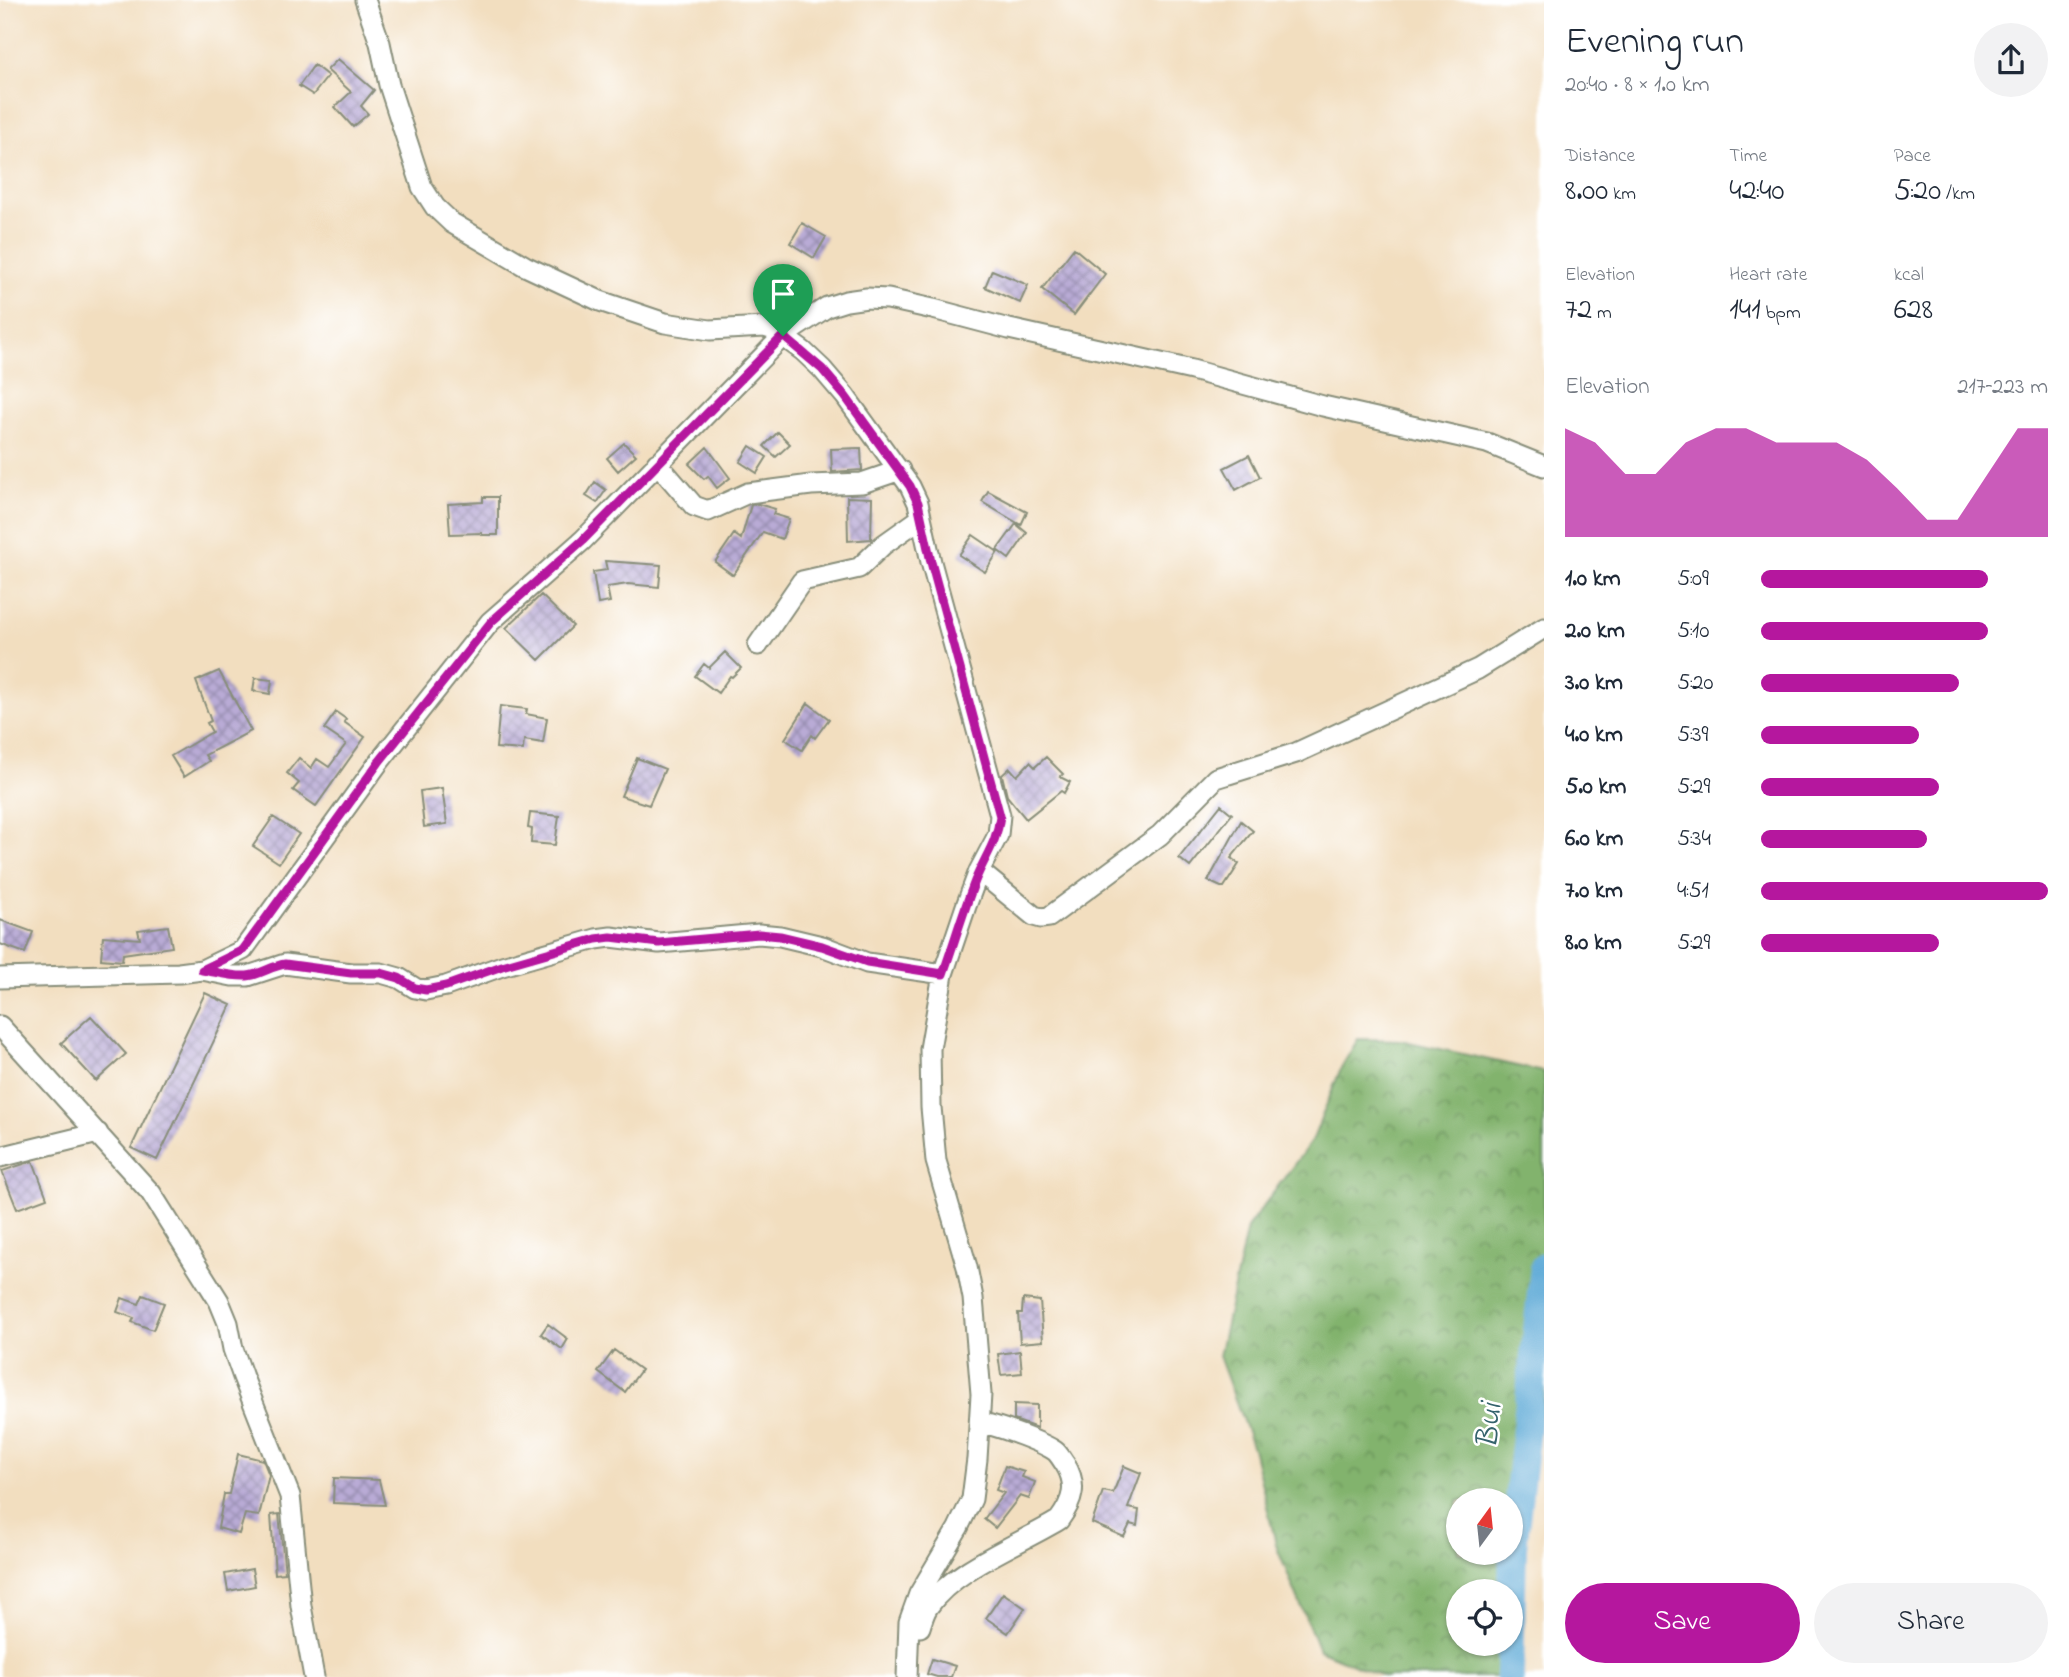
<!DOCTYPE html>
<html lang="en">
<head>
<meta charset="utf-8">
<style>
	body { margin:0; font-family:"Indie Flower",sans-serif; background:#f2f2f3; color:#1f2937; height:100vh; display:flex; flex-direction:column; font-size:26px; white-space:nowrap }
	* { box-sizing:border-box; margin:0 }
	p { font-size:23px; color:#747a83 }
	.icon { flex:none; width:38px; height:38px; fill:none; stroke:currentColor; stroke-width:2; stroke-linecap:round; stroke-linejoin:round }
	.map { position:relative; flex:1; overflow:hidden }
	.side { display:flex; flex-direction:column; background:#fff; width:525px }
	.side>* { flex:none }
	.needle { width:46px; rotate:15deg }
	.tools { position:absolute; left:1446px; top:1488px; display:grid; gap:14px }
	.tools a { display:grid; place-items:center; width:77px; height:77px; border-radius:50%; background:#fff; box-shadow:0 2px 5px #0004; font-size:35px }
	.pin { position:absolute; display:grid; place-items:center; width:60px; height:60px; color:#fff; margin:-72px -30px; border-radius:50% 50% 50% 0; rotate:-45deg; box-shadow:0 0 7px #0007 }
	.pin .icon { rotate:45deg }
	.round { display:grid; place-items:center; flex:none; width:74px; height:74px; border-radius:37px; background:#f2f2f3 }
	.headline { display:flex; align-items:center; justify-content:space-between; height:119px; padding:0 21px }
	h1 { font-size:38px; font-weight:600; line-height:52px }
	.metrics { display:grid; grid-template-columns:repeat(3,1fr); gap:10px; height:119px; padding:7px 21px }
	.metrics div { display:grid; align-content:center }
	.metrics b { font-size:30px; font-weight:600 }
	.metrics small { font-size:19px; font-weight:400 }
	.metrics p { font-size:19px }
	.chart { height:196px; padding:14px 21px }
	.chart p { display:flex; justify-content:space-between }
	.chart svg { width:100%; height:126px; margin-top:7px; fill:#b5179e; opacity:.7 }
	.button { display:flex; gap:14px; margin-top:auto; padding:14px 21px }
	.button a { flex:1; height:80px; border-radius:42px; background:#b5179e; color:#fff; font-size:28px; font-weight:600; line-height:80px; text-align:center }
	.button a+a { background:#f2f2f3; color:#1f2937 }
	ul { padding:0 21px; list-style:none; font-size:23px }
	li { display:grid; grid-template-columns:112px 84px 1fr; align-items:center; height:52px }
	li i { height:18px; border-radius:9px; background:#b5179e }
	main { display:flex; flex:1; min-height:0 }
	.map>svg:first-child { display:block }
</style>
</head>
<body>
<main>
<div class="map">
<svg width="1544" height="1677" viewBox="0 0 1544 1677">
	<defs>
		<pattern id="forest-crowns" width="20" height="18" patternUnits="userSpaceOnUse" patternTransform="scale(1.75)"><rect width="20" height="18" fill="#82b36d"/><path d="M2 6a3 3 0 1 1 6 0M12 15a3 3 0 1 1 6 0" fill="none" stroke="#6a935a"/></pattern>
		<pattern id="building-cross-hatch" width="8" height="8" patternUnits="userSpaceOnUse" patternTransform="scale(1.75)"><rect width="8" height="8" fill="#b9abd6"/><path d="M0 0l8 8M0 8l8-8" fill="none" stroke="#968cae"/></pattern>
	</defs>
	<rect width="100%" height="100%" fill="#fff"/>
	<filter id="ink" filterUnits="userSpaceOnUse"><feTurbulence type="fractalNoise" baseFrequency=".0143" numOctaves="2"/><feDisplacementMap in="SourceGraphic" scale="14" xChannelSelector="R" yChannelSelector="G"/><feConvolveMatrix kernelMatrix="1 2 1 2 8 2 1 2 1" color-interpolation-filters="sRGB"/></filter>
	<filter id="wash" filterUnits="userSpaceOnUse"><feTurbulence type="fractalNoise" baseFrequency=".00686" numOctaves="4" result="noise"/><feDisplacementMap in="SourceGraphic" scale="28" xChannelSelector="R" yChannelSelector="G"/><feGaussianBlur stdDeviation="1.57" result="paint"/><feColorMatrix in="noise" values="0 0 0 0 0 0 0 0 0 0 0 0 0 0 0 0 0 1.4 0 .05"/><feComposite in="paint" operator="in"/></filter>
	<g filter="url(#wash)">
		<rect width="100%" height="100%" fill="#f2debf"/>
		<path fill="url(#forest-crowns)" stroke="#507850" stroke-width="2" fill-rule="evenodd" d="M1358,1039L1400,1040L1544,1072V1410L1533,1440L1513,1547L1519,1644L1503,1677H1384L1319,1650L1277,1548L1253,1448L1219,1356L1247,1228L1313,1139L1341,1068ZM1458,1500H1510V1552H1458ZM1458,1591H1510V1643H1458Z"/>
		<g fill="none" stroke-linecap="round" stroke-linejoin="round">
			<path stroke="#5eaad7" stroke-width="28" d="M1510,1677L1513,1547L1544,1267"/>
		</g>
		<g id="blocks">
			<path fill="url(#building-cross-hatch)" d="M338,59L374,90L361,106L368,114L353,127L335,107L351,92L327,70Z
				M314,65L328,76L313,95L299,86Z
				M802,223L826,237L814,258L790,243Z
				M1074,248L1105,274L1074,315L1042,289Z
				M992,270L1028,285L1020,303L985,287Z
				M778,432L790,444L776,457L764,446Z
				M624,443L636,455L618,471L607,458Z
				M750,446L767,457L757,473L740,462Z
				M707,447L730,478L717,488L708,476L704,479L689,464Z
				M861,448L862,470L832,472L831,449Z
				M1249,455L1260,477L1236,490L1224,468Z
				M595,482L606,490L597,503L586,496Z
				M988,491L1027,512L1021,525L982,502Z
				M483,497H498V535H482V533L450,534L448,504L483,502Z
				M847,497L872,498L871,539L848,541Z
				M758,504L775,509L773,514L789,519L782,539L763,532L733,575L715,562L734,534L741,539L751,505Z
				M1016,524L1027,533L1009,559L997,550Z
				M973,535L998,552L985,572L959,555Z
				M605,561L661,565L659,587L628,584L607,587L610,602L598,604L593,572L607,570Z
				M541,595L573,626L539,660L506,628Z
				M725,652L741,668L732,677L730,676L718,693L695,676L704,664L709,668Z
				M219,671L251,731L205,755L209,761L184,777L171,756L212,732L207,723L211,721L196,681Z
				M255,678L272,680L270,694L253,691Z
				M808,703L829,719L815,738L812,735L802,750L785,739Z
				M500,706L527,709L526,714L547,718L543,743L524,740L523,750L496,748Z
				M336,712L346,719L344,722L365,737L316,806L293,790L299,783L287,773L299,758L311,768L317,759L329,767L346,744L324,729Z
				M1046,757L1063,774L1060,777L1070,782L1064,793L1061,791L1026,819L1007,796L1002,775L1010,768L1017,776L1030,762L1035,767Z
				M637,758L665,769L649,805L621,796Z
				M442,788L447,824L424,827L420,791Z
				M1221,805L1232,814L1190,867L1179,858Z
				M530,813L559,816L555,845L531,843L532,829L528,828Z
				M273,817L299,834L279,863L253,846Z
				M1241,821L1253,831L1231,858L1239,864L1224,887H1221L1208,881Z
				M0,920L33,932L25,953L0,944Z
				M168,926L172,947L123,954L122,961L101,959L103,936L140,939L138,930Z
				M205,993L231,1005L157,1160L131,1148Z
				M91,1016L126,1054L96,1081L61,1043Z
				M33,1161L47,1198L17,1209L2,1171Z
				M143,1295L164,1303L153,1330L132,1322L134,1318L117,1312L122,1298L139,1304Z
				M1023,1299L1040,1301L1043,1341L1020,1343L1018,1313H1022Z
				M548,1324L568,1339L562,1349L541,1334Z
				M614,1350L641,1370L625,1392L598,1372Z
				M1020,1351L1022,1373L1001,1375L998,1354Z
				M1014,1404L1037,1405V1428L1014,1420Z
				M238,1454L263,1460L269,1475L259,1516L245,1514L239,1534L218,1528L224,1494H229Z
				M1005,1466L1024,1472L1022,1477L1035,1482L1029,1499L1020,1496L995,1528L984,1519L1004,1493L996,1490Z
				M1124,1466L1141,1473L1128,1508L1139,1510L1137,1526L1130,1524L1124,1537L1092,1523L1103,1491L1113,1493Z
				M334,1478L379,1480L385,1505L333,1503Z
				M279,1514L285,1573L275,1574L271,1515Z
				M252,1569L255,1586L228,1591L225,1574Z
				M1003,1593L1025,1608L1008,1633L986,1618Z
				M932,1659L955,1666L951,1677H937L927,1674Z"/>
		</g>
	</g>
	<g filter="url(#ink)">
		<use href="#blocks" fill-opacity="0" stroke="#888e7a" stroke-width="2"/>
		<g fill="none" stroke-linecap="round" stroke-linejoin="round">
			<defs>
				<path id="minor" d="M365,0L380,43L389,85L422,187L435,207L452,223L525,266L600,301L665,323L710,330L764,327L774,330L803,351L822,369L845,396L910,486L918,503L931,562L1000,815L998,835L979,871L966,906L943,974L930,1049L931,1107L936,1161L967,1267L973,1298L981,1394L977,1459L972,1499L958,1528L919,1594L909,1622L907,1677
					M657,463L694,506L708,511L748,493L811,485L862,483L900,470
					M758,645L802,581L859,568L883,545L921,518
					M979,871L1034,916L1041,918L1049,917L1160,835L1216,778L1296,753L1478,669L1544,628
					M202,970L232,976H248L285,964L351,973H381L399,978L415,988L426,990L446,986L502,966L596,939L611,937L659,943L759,934L780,936L822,946L867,963L943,974
					M0,978L179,973L202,970L243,950L379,762L490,622L583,540L783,336L827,307L846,301L867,298L888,299L933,309L1009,329L1192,370L1323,406L1487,443L1544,466
					M0,1026L151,1193L219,1301L228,1323L233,1349L243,1377L290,1496L301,1606L314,1677
					M0,1157L98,1133
					M920,1627C922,1621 924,1613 928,1607C955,1568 1018,1545 1059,1520C1073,1501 1078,1485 1065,1464C1062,1460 1059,1454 1055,1451C1042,1442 1003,1428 987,1424L980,1430"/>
			</defs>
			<use href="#minor" stroke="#888e7a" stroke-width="23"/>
			<use href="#minor" stroke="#fff" stroke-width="19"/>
		</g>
	</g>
	<g fill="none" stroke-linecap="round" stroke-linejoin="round" filter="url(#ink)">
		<defs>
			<path id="route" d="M783,336L822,369L845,396L910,486L918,503L931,562L1000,816C997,843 985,856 975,881C963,912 954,943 943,974L867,962L822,946L780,936L759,934L659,943L611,937L596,939L502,966L446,986L426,990L415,988L399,978L381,973H351L285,964C271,966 260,975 247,976C232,977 217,972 202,970L243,950L379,762L491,622L583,540Z"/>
		</defs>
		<use href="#route" stroke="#fff" stroke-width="14"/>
		<use href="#route" stroke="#b5179e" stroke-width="9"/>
	</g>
	<g text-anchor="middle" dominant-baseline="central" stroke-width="5" stroke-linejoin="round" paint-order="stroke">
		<g font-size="32" font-style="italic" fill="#35636d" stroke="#fff">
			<text transform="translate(1491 1426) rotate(-84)">Bui</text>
		</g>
	</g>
</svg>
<div class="tools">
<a><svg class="needle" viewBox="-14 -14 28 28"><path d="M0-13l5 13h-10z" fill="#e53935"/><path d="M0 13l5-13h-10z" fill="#747a83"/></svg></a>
<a><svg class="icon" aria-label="locate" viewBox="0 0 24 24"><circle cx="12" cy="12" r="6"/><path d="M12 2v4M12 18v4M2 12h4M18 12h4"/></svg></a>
</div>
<div class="pin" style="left:783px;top:336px;background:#1e9e55"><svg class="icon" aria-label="arrive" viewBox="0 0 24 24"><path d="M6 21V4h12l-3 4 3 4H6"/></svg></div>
</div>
<section class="side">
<div class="headline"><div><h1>Evening run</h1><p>20:40 · 8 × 1.0 km</p></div><a class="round"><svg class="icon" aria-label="share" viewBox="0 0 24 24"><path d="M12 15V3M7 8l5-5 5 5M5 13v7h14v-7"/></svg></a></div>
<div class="metrics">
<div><p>Distance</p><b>8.00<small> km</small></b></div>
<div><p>Time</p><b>42:40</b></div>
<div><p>Pace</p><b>5:20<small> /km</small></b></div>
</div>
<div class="metrics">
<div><p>Elevation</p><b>72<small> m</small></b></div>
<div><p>Heart rate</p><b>141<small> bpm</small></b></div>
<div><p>kcal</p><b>628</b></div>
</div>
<div class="chart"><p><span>Elevation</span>217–223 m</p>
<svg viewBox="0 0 160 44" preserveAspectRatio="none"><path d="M0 44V6L10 11L20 22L30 22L40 11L50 6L60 6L70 11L80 11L90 11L100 17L110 27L120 38L130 38L140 22L150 6L160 6V44z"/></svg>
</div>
<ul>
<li><b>1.0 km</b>5:09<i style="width:79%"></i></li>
<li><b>2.0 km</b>5:10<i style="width:79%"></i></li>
<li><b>3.0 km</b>5:20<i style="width:69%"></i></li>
<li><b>4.0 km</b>5:39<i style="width:55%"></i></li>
<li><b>5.0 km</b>5:29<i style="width:62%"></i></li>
<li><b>6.0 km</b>5:34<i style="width:58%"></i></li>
<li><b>7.0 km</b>4:51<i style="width:100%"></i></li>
<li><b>8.0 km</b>5:29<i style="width:62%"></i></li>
</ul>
<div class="button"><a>Save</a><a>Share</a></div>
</section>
</main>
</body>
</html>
